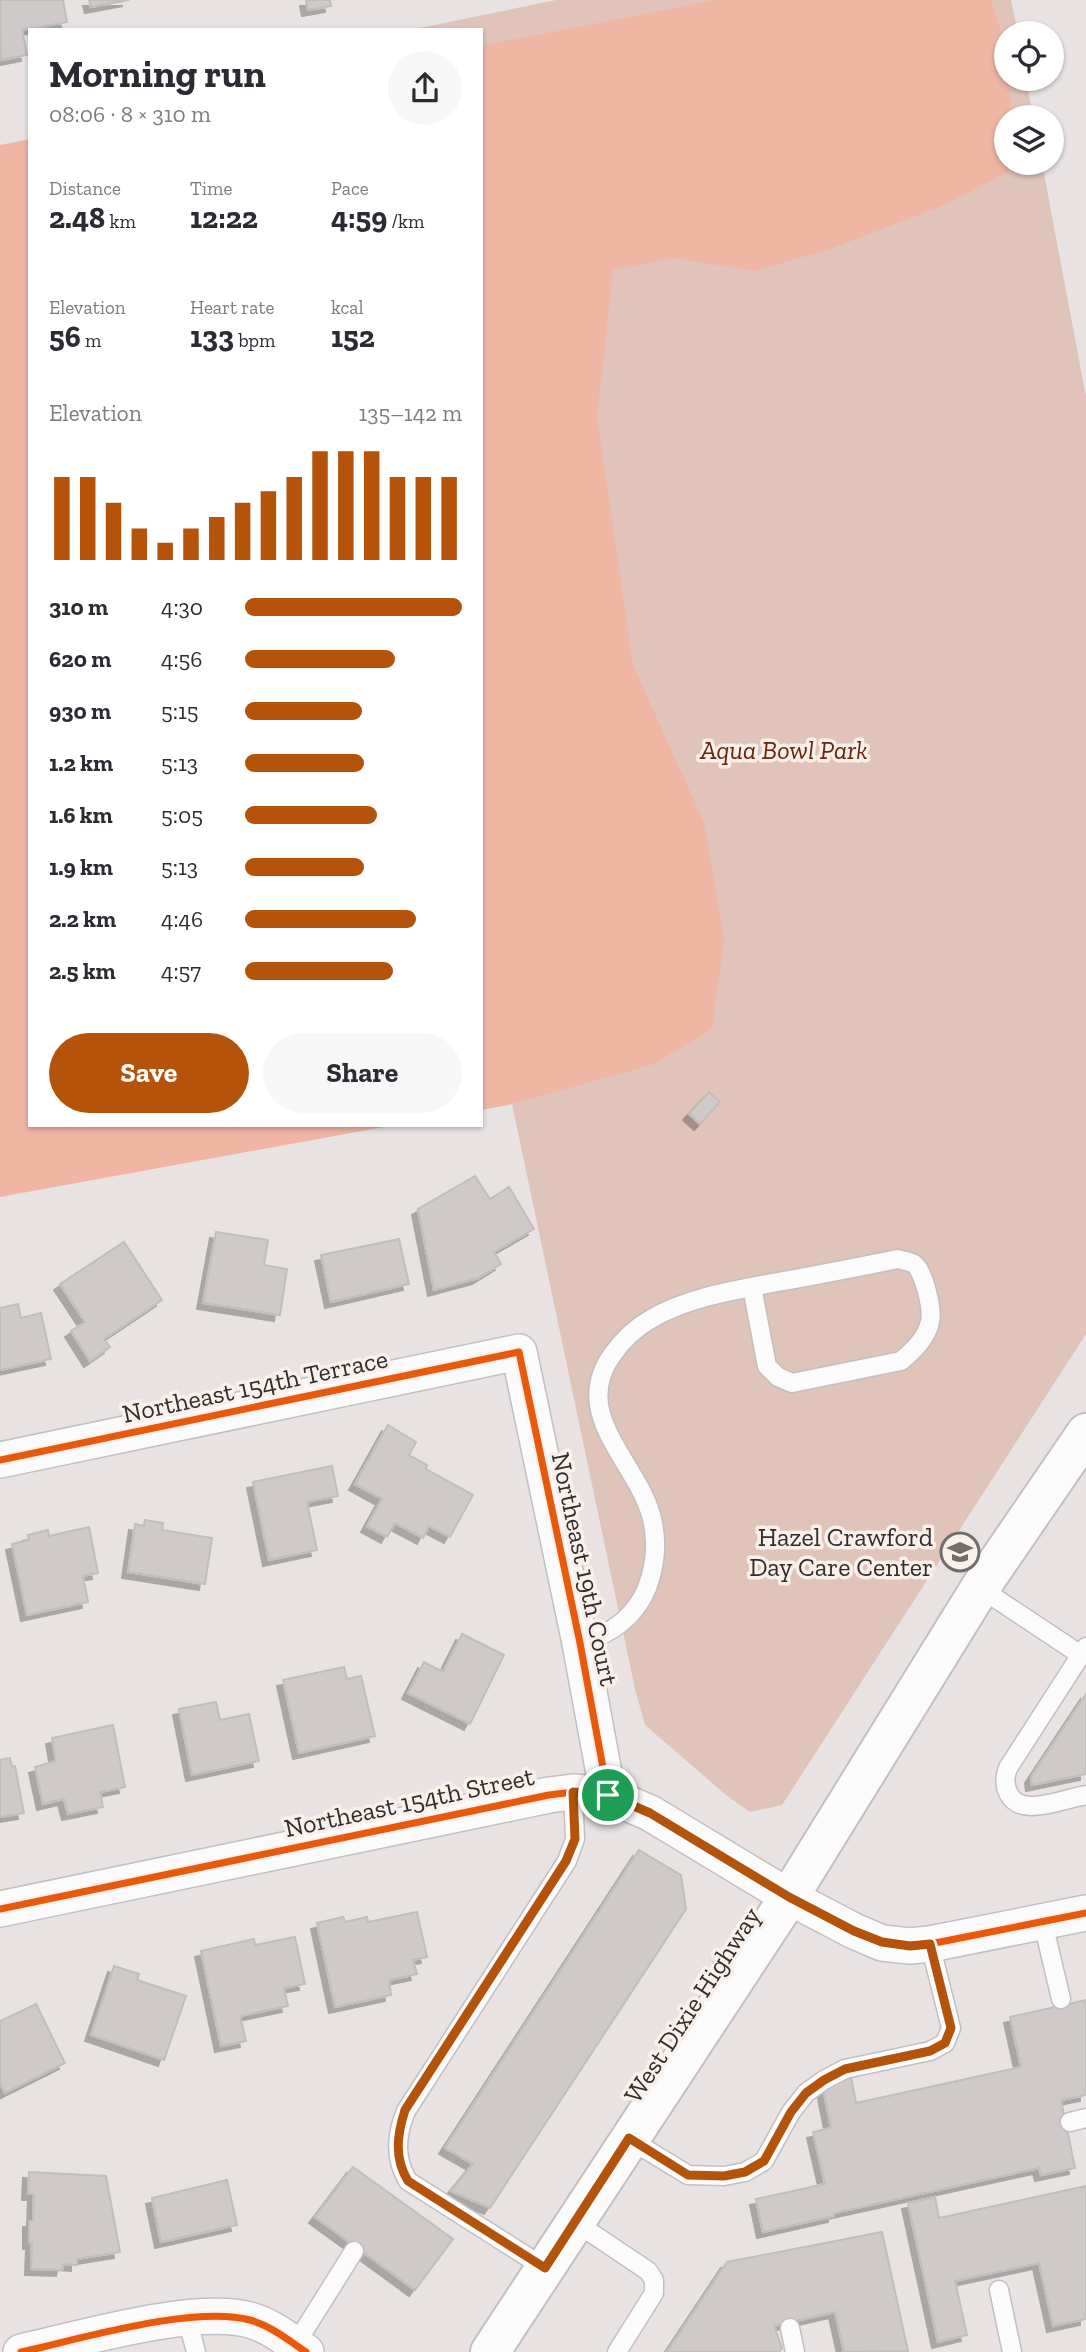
<!DOCTYPE html>
<html lang="en">
<head>
<meta charset="utf-8">
<style>
	body { margin:0; font-family:"Zilla Slab",serif; background:#f7f7f7; color:#2b2b33; height:100vh; display:flex; flex-direction:column; font-size:26px; white-space:nowrap }
	* { box-sizing:border-box; margin:0 }
	p { font-size:23px; color:#7c7c81 }
	.icon { flex:none; width:38px; height:38px; fill:none; stroke:currentColor; stroke-width:2; stroke-linecap:round; stroke-linejoin:round }
	.map { position:relative; flex:1; overflow:hidden }
	.drawer { position:absolute; left:28px; top:28px; width:455px; height:1099px; display:flex; flex-direction:column; background:#fff; border-radius:0px; box-shadow:0 2px 5px #0004 }
	.drawer>* { flex:none }
	.fabs { position:absolute; left:994px; top:21px; display:grid; gap:14px }
	.fabs a { display:grid; place-items:center; width:70px; height:70px; border-radius:50%; background:#fff; box-shadow:0 2px 5px #0004; font-size:35px }
	.pin { position:absolute; display:grid; place-items:center; width:60px; height:60px; color:#fff; margin:-30px; border:4px solid #fff; border-radius:50%; box-shadow:0 2px 7px #0007 }
	.round { display:grid; place-items:center; flex:none; width:74px; height:74px; border-radius:37px; background:#f7f7f7 }
	.head { display:flex; align-items:center; justify-content:space-between; height:119px; padding:0 21px }
	h1 { font-size:38px; font-weight:800; line-height:52px }
	.metrics { display:grid; grid-template-columns:repeat(3,1fr); gap:10px; height:119px; padding:7px 21px }
	.metrics div { display:grid; align-content:center }
	.metrics b { font-size:30px; font-weight:800 }
	.metrics small { font-size:19px; font-weight:400 }
	.metrics p { font-size:19px }
	.chart { height:196px; padding:14px 21px }
	.chart p { display:flex; justify-content:space-between }
	.chart svg { width:100%; height:126px; margin-top:7px; stroke:#b45309; stroke-width:6 }
	.primary-button { display:flex; gap:14px; margin-top:auto; padding:14px 21px }
	.primary-button a { flex:1; height:80px; border-radius:42px; background:#b45309; color:#fff; font-size:28px; font-weight:800; line-height:80px; text-align:center }
	.primary-button a+a { background:#f7f7f7; color:#2b2b33 }
	ul { padding:0 21px; list-style:none; font-size:23px }
	li { display:grid; grid-template-columns:112px 84px 1fr; align-items:center; height:52px }
	li i { height:18px; border-radius:9px; background:#b45309 }
	.map>svg:first-child { display:block }
</style>
</head>
<body>
<div class="map">
<svg width="1086" height="2352" viewBox="0 0 1086 2352">
	<defs>
		<filter id="shadow"><feDropShadow dx="-6" dy="6" stdDeviation="0" flood-color="#0004"/></filter>
	</defs>
	<rect width="100%" height="100%" fill="#e8e3e2"/>
	<path fill="#e0c3b9" d="M556,0H1011L1018,33H1006V79H1026L1033,117H1006V163H1042L1086,397V1334L782,1805L750,1812L726,1795L645,1725L635,1689L512,1104L481,1110V30H410Z"/>
	<path fill="#eeb6a3" d="M715,0H991L1004,42L1012,117H1006V163H1010V171L944,205L830,249L754,271L674,258L613,270L597,417L633,665L704,823L724,938L712,1029L654,1064L512,1104L481,1110V46Z
		M30,139V1125H395L0,1197V145Z"/>
	<path fill="#cfcac9" stroke="#c2bebd" stroke-width="2" filter="url(#shadow)" d="M0,0H63L67,22L22,30L27,55L1,60Z
		M89,0H129L91,7Z
		M306,0H330L331,6L308,10Z
		M709,1092L720,1102L700,1124L689,1114Z
		M475,1176L490,1199L509,1187L534,1229L494,1252L501,1264L478,1278L434,1290L418,1209Z
		M216,1232L268,1240L264,1265L287,1269L280,1315L203,1303Z
		M399,1239L409,1284L331,1302L321,1255Z
		M124,1242L162,1300L104,1339L110,1347L90,1361L71,1331L85,1322L60,1284Z
		M18,1304L21,1318L41,1313L51,1359L0,1370V1308Z
		M388,1425L416,1442L409,1455L427,1465L426,1469L473,1495L450,1537L429,1526L423,1538L395,1523L387,1537L367,1526L382,1499L355,1484Z
		M332,1466L338,1496L307,1502L317,1550L269,1560L253,1482Z
		M145,1520L163,1523L162,1530L212,1538L205,1584L128,1572L135,1524L144,1526Z
		M89,1527L98,1573L83,1576L88,1602L27,1615L12,1544L29,1540L28,1535L48,1530L49,1536Z
		M462,1634L504,1655L470,1724L408,1693L424,1662L443,1672Z
		M344,1667L347,1679L361,1676L375,1736L299,1753L283,1680Z
		M1086,1694V1774L1032,1785L1031,1777Z
		M216,1702L220,1720L249,1714L259,1761L192,1775L179,1709Z
		M113,1725L125,1787L100,1792L103,1807L68,1814L64,1799L43,1804L35,1767L56,1761L52,1738Z
		M10,1758L12,1767L15,1766L24,1813L0,1817V1760Z
		M639,1850L681,1875L686,1909L490,2208L451,2191L473,2164L445,2148Z
		M417,1912L427,1957L413,1960L417,1974L389,1980L391,1995L335,2007L317,1923L343,1917L345,1922L367,1917L368,1922Z
		M295,1937L305,1984L284,1988L288,2006L240,2016L246,2041L221,2046L201,1951L254,1939L255,1945Z
		M114,1966L139,1974L137,1980L186,1996L164,2060L91,2035Z
		M1086,2000V2095L1061,2100L1075,2168L1041,2175L1039,2168L834,2213V2216L763,2232L756,2199L825,2184L813,2132L831,2128L822,2083L851,2077L856,2103L1021,2067L1010,2017Z
		M36,2004L65,2063L5,2093L0,2082V2021Z
		M353,2167L453,2239L415,2290L315,2217Z
		M29,2172L106,2176L120,2252L77,2259V2265L63,2264L62,2270L31,2269L32,2243H29V2221H33L34,2194H28Z
		M227,2180L237,2225L161,2242L152,2198Z
		M1086,2186V2319L1053,2326L1039,2263L955,2281L967,2335L938,2342L908,2203L935,2197L939,2218Z
		M882,2232L908,2351L844,2352L835,2312L774,2326L782,2348L779,2352H667L727,2262Z"/>
	<g fill="none" stroke-linecap="round" stroke-linejoin="round">
		<defs>
			<path id="service" d="M980,1588L1081,1655
				M580,1643C610,1635 635,1617 647,1588C656,1564 658,1540 651,1515C636,1461 570,1414 612,1355C622,1341 635,1328 651,1319C688,1297 736,1290 778,1282C818,1275 858,1267 898,1259C903,1261 910,1261 914,1264C924,1271 933,1310 930,1322C926,1339 914,1350 901,1361L792,1383L778,1377L767,1366L752,1287
				M1086,1647L1008,1768C1001,1786 1009,1806 1031,1806C1049,1806 1069,1798 1086,1795
				M1043,1923L1061,1999
				M1070,2122L1086,2118
				M629,2139L688,2175L724,2176L745,2172L764,2161L791,2112L806,2093L824,2080L845,2069L930,2051L945,2043L951,2028L930,1944
				M575,2222L648,2271L654,2280V2293L617,2352
				M545,2268L408,2181C394,2158 396,2135 406,2111L567,1861L575,1839L573,1792
				M999,2290L1012,2352
				M187,2318L196,2352
				M790,2328L795,2352
				M295,2345L354,2251"/>
			<path id="minor" d="M0,1460L519,1352L580,1643L608,1795
				M0,1909L549,1795L573,1792L608,1795L650,1813L789,1897L854,1931L882,1943L910,1946L930,1944L1086,1913
				M21,2352C80,2339 193,2305 250,2320C271,2326 288,2340 306,2352"/>
			<path id="secondary" d="M490,2352L789,1897L980,1588L1086,1433"/>
		</defs>
		<use href="#service" stroke="#c4bfbe" stroke-width="21"/>
		<use href="#minor" stroke="#c4bfbe" stroke-width="38"/>
		<use href="#secondary" stroke="#c4bfbe" stroke-width="42"/>
		<use href="#service" stroke="#fcfbfb" stroke-width="18"/>
		<use href="#minor" stroke="#fcfbfb" stroke-width="35"/>
		<use href="#secondary" stroke="#fcfbfb" stroke-width="38"/>
		<defs>
			<path id="cycleway" d="M0,1460L519,1352L580,1643L608,1795
				M0,1909L549,1795L573,1792L608,1795L650,1813L789,1897L854,1931L882,1943L910,1946L930,1944L1086,1913
				M21,2352C80,2339 193,2305 250,2320C271,2326 288,2340 306,2352"/>
		</defs>
		<use href="#cycleway" stroke="#f9efeb" stroke-width="11"/>
		<use href="#cycleway" stroke="#e8590c" stroke-width="7"/>
	</g>
	<g fill="none" stroke-linecap="round" stroke-linejoin="round">
		<defs>
			<path id="route" d="M573,1792L608,1795L650,1813L789,1897L854,1931L882,1942L910,1946L930,1944L951,2028L945,2043L930,2051L845,2069L824,2080L806,2093L791,2112L764,2161L745,2172L724,2176L688,2175L629,2138L545,2268L408,2181C394,2158 397,2135 405,2110L566,1861L575,1839Z"/>
		</defs>
		<use href="#route" stroke="#fff" stroke-width="14"/>
		<use href="#route" stroke="#b45309" stroke-width="9"/>
	</g>
	<defs>
		<symbol id="school-ring" viewBox="-11 -11 22 22"><circle r="9.5" fill="#f9efeb" stroke="#716d6b" stroke-width="1.5"/><path d="M0-5L7-2L0 1L-7-2ZM-4 1L0 2.5L4 1V4Q0 6-4 4Z" fill="#716d6b"/></symbol>
	</defs>
	<g fill-rule="evenodd">
		<use href="#school-ring" x="938" y="1530" width="44" height="44"/>
	</g>
	<g text-anchor="middle" dominant-baseline="central" stroke-width="7" stroke-linejoin="round" paint-order="stroke">
		<g font-size="26" font-style="italic" fill="#692508" stroke="#f9efeb">
			<text x="784" y="750">Aqua Bowl Park</text>
		</g>
		<g font-size="26" fill="#312d2b" stroke="#f9efeb">
			<text transform="translate(255 1386) rotate(-12)">Northeast 154th Terrace</text>
			<text transform="translate(585 1569) rotate(78)">Northeast 19th Court</text>
			<text transform="translate(409 1802) rotate(-12)">Northeast 154th Street</text>
			<text transform="translate(692 2005) rotate(-57)">West Dixie Highway</text>
		</g>
		<g font-size="26" fill="#312d2b" stroke="#f9efeb" text-anchor="end">
			<text x="933" y="1537">Hazel Crawford<tspan x="933" dy="30">Day Care Center</tspan></text>
		</g>
	</g>
</svg>
<div class="fabs">
<a><svg class="icon" aria-label="locate" viewBox="0 0 24 24"><circle cx="12" cy="12" r="6"/><path d="M12 2v4M12 18v4M2 12h4M18 12h4"/></svg></a>
<a><svg class="icon" aria-label="layers" viewBox="0 0 24 24"><path d="M12 4l9 5-9 5-9-5zM3 14l9 5 9-5"/></svg></a>
</div>
<div class="pin" style="left:608px;top:1795px;background:#1e9e55"><svg class="icon" aria-label="arrive" viewBox="0 0 24 24"><path d="M6 21V4h12l-3 4 3 4H6"/></svg></div>
<section class="drawer">
<div class="head"><div><h1>Morning run</h1><p>08:06 · 8 × 310 m</p></div><a class="round"><svg class="icon" aria-label="share" viewBox="0 0 24 24"><path d="M12 15V3M7 8l5-5 5 5M5 13v7h14v-7"/></svg></a></div>
<div class="metrics">
<div><p>Distance</p><b>2.48<small> km</small></b></div>
<div><p>Time</p><b>12:22</b></div>
<div><p>Pace</p><b>4:59<small> /km</small></b></div>
</div>
<div class="metrics">
<div><p>Elevation</p><b>56<small> m</small></b></div>
<div><p>Heart rate</p><b>133<small> bpm</small></b></div>
<div><p>kcal</p><b>152</b></div>
</div>
<div class="chart"><p><span>Elevation</span>135–142 m</p>
<svg viewBox="0 0 160 44" preserveAspectRatio="none"><path d="M5 44V15M15 44V15M25 44V24M35 44V33M45 44V38M55 44V33M65 44V29M75 44V24M85 44V20M95 44V15M105 44V6M115 44V6M125 44V6M135 44V15M145 44V15M155 44V15"/></svg>
</div>
<ul>
<li><b>310 m</b>4:30<i style="width:100%"></i></li>
<li><b>620 m</b>4:56<i style="width:69%"></i></li>
<li><b>930 m</b>5:15<i style="width:54%"></i></li>
<li><b>1.2 km</b>5:13<i style="width:55%"></i></li>
<li><b>1.6 km</b>5:05<i style="width:61%"></i></li>
<li><b>1.9 km</b>5:13<i style="width:55%"></i></li>
<li><b>2.2 km</b>4:46<i style="width:79%"></i></li>
<li><b>2.5 km</b>4:57<i style="width:68%"></i></li>
</ul>
<div class="primary-button"><a>Save</a><a>Share</a></div>
</section>
</div>
</body>
</html>
